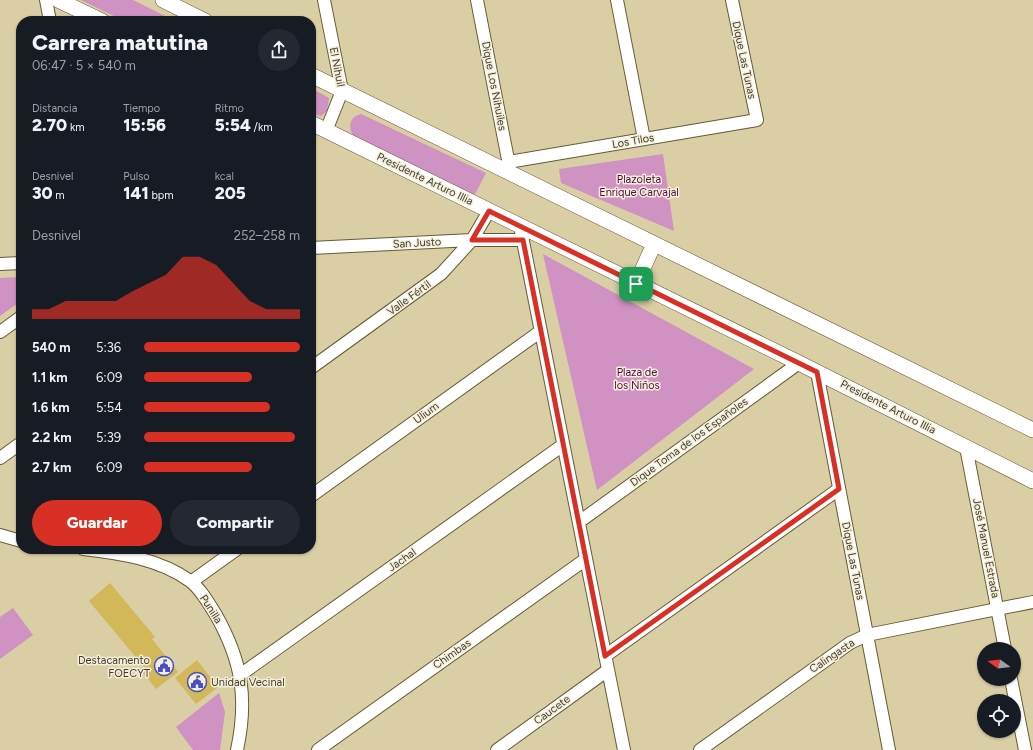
<!DOCTYPE html>
<html lang="es">
<head>
<meta charset="utf-8">
<style>
	body { margin:0; font-family:Figtree,sans-serif; background:#242831; color:#f1f3f6; height:100vh; display:flex; flex-direction:column; font-size:15px; white-space:nowrap }
	* { box-sizing:border-box; margin:0 }
	p { font-size:13px; color:#9ea1a6 }
	.icon { flex:none; width:22px; height:22px; fill:none; stroke:currentColor; stroke-width:2; stroke-linecap:round; stroke-linejoin:round }
	.map { position:relative; flex:1; overflow:hidden }
	.side { position:absolute; left:16px; top:16px; width:300px; height:538px; display:flex; flex-direction:column; background:#171b24; border-radius:16px; box-shadow:0 1px 3px #0004 }
	.side>* { flex:none }
	.needle { width:26px; rotate:285deg }
	.controls { position:absolute; left:977px; top:642px; display:grid; gap:8px }
	.controls a { display:grid; place-items:center; width:44px; height:44px; border-radius:50%; background:#171b24; box-shadow:0 1px 3px #0004; font-size:20px }
	.pin { position:absolute; display:grid; place-items:center; width:34px; height:34px; color:#fff; margin:-17px; border-radius:8px; box-shadow:0 2px 6px #0006 }
	.round { display:grid; place-items:center; flex:none; width:42px; height:42px; border-radius:21px; background:#242831 }
	.head { display:flex; align-items:center; justify-content:space-between; height:68px; padding:0 16px }
	h1 { font-size:22px; font-weight:800; line-height:30px }
	.figures { display:grid; grid-template-columns:repeat(3,1fr); gap:6px; height:68px; padding:4px 16px }
	.figures div { display:grid; align-content:center }
	.figures b { font-size:17px; font-weight:800 }
	.figures small { font-size:11px; font-weight:400 }
	.figures p { font-size:11px }
	.chart { height:112px; padding:8px 16px }
	.chart p { display:flex; justify-content:space-between }
	.chart svg { width:100%; height:72px; margin-top:4px; fill:#d93025; opacity:.7 }
	.action { display:flex; gap:8px; margin-top:auto; padding:8px 16px }
	.action a { flex:1; height:46px; border-radius:24px; background:#d93025; color:#fff; font-size:16px; font-weight:800; line-height:46px; text-align:center }
	.action a+a { background:#242831; color:#f1f3f6 }
	ul { padding:0 16px; list-style:none; font-size:13px }
	li { display:grid; grid-template-columns:64px 48px 1fr; align-items:center; height:30px }
	li i { height:10px; border-radius:5px; background:#d93025 }
	.map>svg:first-child { display:block }
</style>
</head>
<body>
<div class="map">
<svg width="1033" height="750" viewBox="0 0 1033 750">
	<rect width="100%" height="100%" fill="#dacea5"/>
	<path fill="#cf92c2" d="M81,0H133L175,21H124Z
		M311,88L329,98L327,111L321,116L311,113Z
		M361,114L486,173L474,196L353,135C347,126 351,116 361,114Z
		M663,154L674,231L561,183L559,169Z
		M543,254L754,369L597,490Z
		M18,277L21,278V301L0,316V278Z
		M13,608L33,635L0,659V617Z
		M219,693L225,712L220,750H193L176,727Z"/>
	<path fill="#d2b859" d="M110,583L155,637L152,639L178,672L156,689L140,669L144,667L89,601Z
		M197,660L218,687L196,704L175,678Z"/>
	<g fill="none" stroke-linecap="round" stroke-linejoin="round">
		<defs>
			<path id="minor" d="M46,0L50,21
				M324,0L342,91L326,131
				M477,0L510,170
				M617,0L644,139
				M508,162L757,120L732,0
				M520,226L624,750
				M311,248L472,240H523
				M0,264L21,263
				M0,332L21,317
				M311,368L441,274L472,240L489,211
				M817,372L889,750
				M966,447L1005,649
				M0,458L21,443
				M311,496L541,331
				M579,522L799,363
				M0,535L21,541
				M83,549C119,553 160,559 190,581C201,589 209,604 216,615C242,661 248,699 237,750
				M191,582L237,549
				M605,656L839,489
				M240,675L563,445
				M1011,679L1025,750
				M318,750L586,559
				M497,750L608,670
				M700,750L850,643L867,635L1033,602"/>
			<path id="tertiary" d="M58,0L102,21
				M163,0L205,21
				M311,75L1033,430
				M311,123L799,363L1033,481
				M636,284L654,244"/>
		</defs>
		<use href="#minor" stroke="#655b36" stroke-width="14"/>
		<use href="#tertiary" stroke="#655b36" stroke-width="16"/>
		<use href="#minor" stroke="#fff" stroke-width="12"/>
		<use href="#tertiary" stroke="#fff" stroke-width="15"/>
	</g>
	<g fill="none" stroke-linecap="round" stroke-linejoin="round">
		<defs>
			<path id="route" d="M489,211L817,372L839,489L605,656L523,240H472Z"/>
		</defs>
		<use href="#route" stroke="#fff" stroke-width="8"/>
		<use href="#route" stroke="#d93025" stroke-width="5"/>
	</g>
	<defs>
		<symbol id="civic-ring" viewBox="-11 -11 22 22"><circle r="9.5" fill="#f5efda" stroke="#464fc4" stroke-width="1.5"/><path d="M-.6-6.5H3V-4.5H.6V-3L4-1V1h2V6H-6V1h2V-1L-.6-3ZM-1.2 2.5V6h2.4V2.5Z" fill="#464fc4"/></symbol>
	</defs>
	<g fill-rule="evenodd">
		<use href="#civic-ring" x="153" y="655" width="22" height="22"/>
		<use href="#civic-ring" x="186" y="671" width="22" height="22"/>
	</g>
	<g text-anchor="middle" dominant-baseline="central" stroke-width="3" stroke-linejoin="round" paint-order="stroke">
		<g font-size="11" fill="#413c2c" stroke="#f5efda">
			<text transform="translate(744 60) rotate(78)">Dique Las Tunas</text>
			<text transform="translate(337 67) rotate(79)">El Nihuil</text>
			<text transform="translate(494 86) rotate(79)">Dique Los Nihuiles</text>
			<text transform="translate(633 141) rotate(-10)">Los Tilos</text>
			<text transform="translate(425 179) rotate(26)">Presidente Arturo Illia</text>
			<text transform="translate(417 243) rotate(-3)">San Justo</text>
			<text transform="translate(409 298) rotate(-36)">Valle Fértil</text>
			<text transform="translate(888 407) rotate(27)">Presidente Arturo Illia</text>
			<text transform="translate(426 413) rotate(-36)">Ulium</text>
			<text transform="translate(689 442) rotate(-36)">Dique Toma de los Españoles</text>
			<text transform="translate(986 548) rotate(79)">José Manuel Estrada</text>
			<text transform="translate(402 560) rotate(-35)">Jachal</text>
			<text transform="translate(853 561) rotate(79)">Dique Las Tunas</text>
			<text transform="translate(211 609) rotate(57)">Punilla</text>
			<text transform="translate(452 654) rotate(-35)">Chimbas</text>
			<text transform="translate(832 656) rotate(-34)">Calingasta</text>
			<text transform="translate(552 710) rotate(-36)">Caucete</text>
		</g>
		<g font-size="11" fill="#4f0c46" stroke="#f5efda">
			<text x="639" y="179">Plazoleta<tspan x="639" dy="13">Enrique Carvajal</tspan></text>
			<text x="637" y="372">Plaza de<tspan x="637" dy="13">los Niños</tspan></text>
		</g>
		<g font-size="11" fill="#413c2c" stroke="#f5efda" text-anchor="end">
			<text x="150" y="660">Destacamento<tspan x="150" dy="13">FOECYT</tspan></text>
			<text x="211" y="682" text-anchor="start">Unidad Vecinal</text>
		</g>
	</g>
</svg>
<div class="controls">
<a><svg class="needle" viewBox="-14 -14 28 28"><path d="M0-13l5 13h-10z" fill="#e53935"/><path d="M0 13l5-13h-10z" fill="#9ea1a6"/></svg></a>
<a><svg class="icon" aria-label="locate" viewBox="0 0 24 24"><circle cx="12" cy="12" r="6"/><path d="M12 2v4M12 18v4M2 12h4M18 12h4"/></svg></a>
</div>
<div class="pin" style="left:636px;top:284px;background:#1e9e55"><svg class="icon" aria-label="arrive" viewBox="0 0 24 24"><path d="M6 21V4h12l-3 4 3 4H6"/></svg></div>
<section class="side">
<div class="head"><div><h1>Carrera matutina</h1><p>06:47 · 5 × 540 m</p></div><a class="round"><svg class="icon" aria-label="share" viewBox="0 0 24 24"><path d="M12 15V3M7 8l5-5 5 5M5 13v7h14v-7"/></svg></a></div>
<div class="figures">
<div><p>Distancia</p><b>2.70<small> km</small></b></div>
<div><p>Tiempo</p><b>15:56</b></div>
<div><p>Ritmo</p><b>5:54<small> /km</small></b></div>
</div>
<div class="figures">
<div><p>Desnivel</p><b>30<small> m</small></b></div>
<div><p>Pulso</p><b>141<small> bpm</small></b></div>
<div><p>kcal</p><b>205</b></div>
</div>
<div class="chart"><p><span>Desnivel</span>252–258 m</p>
<svg viewBox="0 0 160 44" preserveAspectRatio="none"><path d="M0 44V38L10 38L20 33L30 33L40 33L50 33L60 27L70 22L80 17L90 6L100 6L110 11L120 22L130 33L140 38L150 38L160 38V44z"/></svg>
</div>
<ul>
<li><b>540 m</b>5:36<i style="width:100%"></i></li>
<li><b>1.1 km</b>6:09<i style="width:69%"></i></li>
<li><b>1.6 km</b>5:54<i style="width:81%"></i></li>
<li><b>2.2 km</b>5:39<i style="width:97%"></i></li>
<li><b>2.7 km</b>6:09<i style="width:69%"></i></li>
</ul>
<div class="action"><a>Guardar</a><a>Compartir</a></div>
</section>
</div>
</body>
</html>
